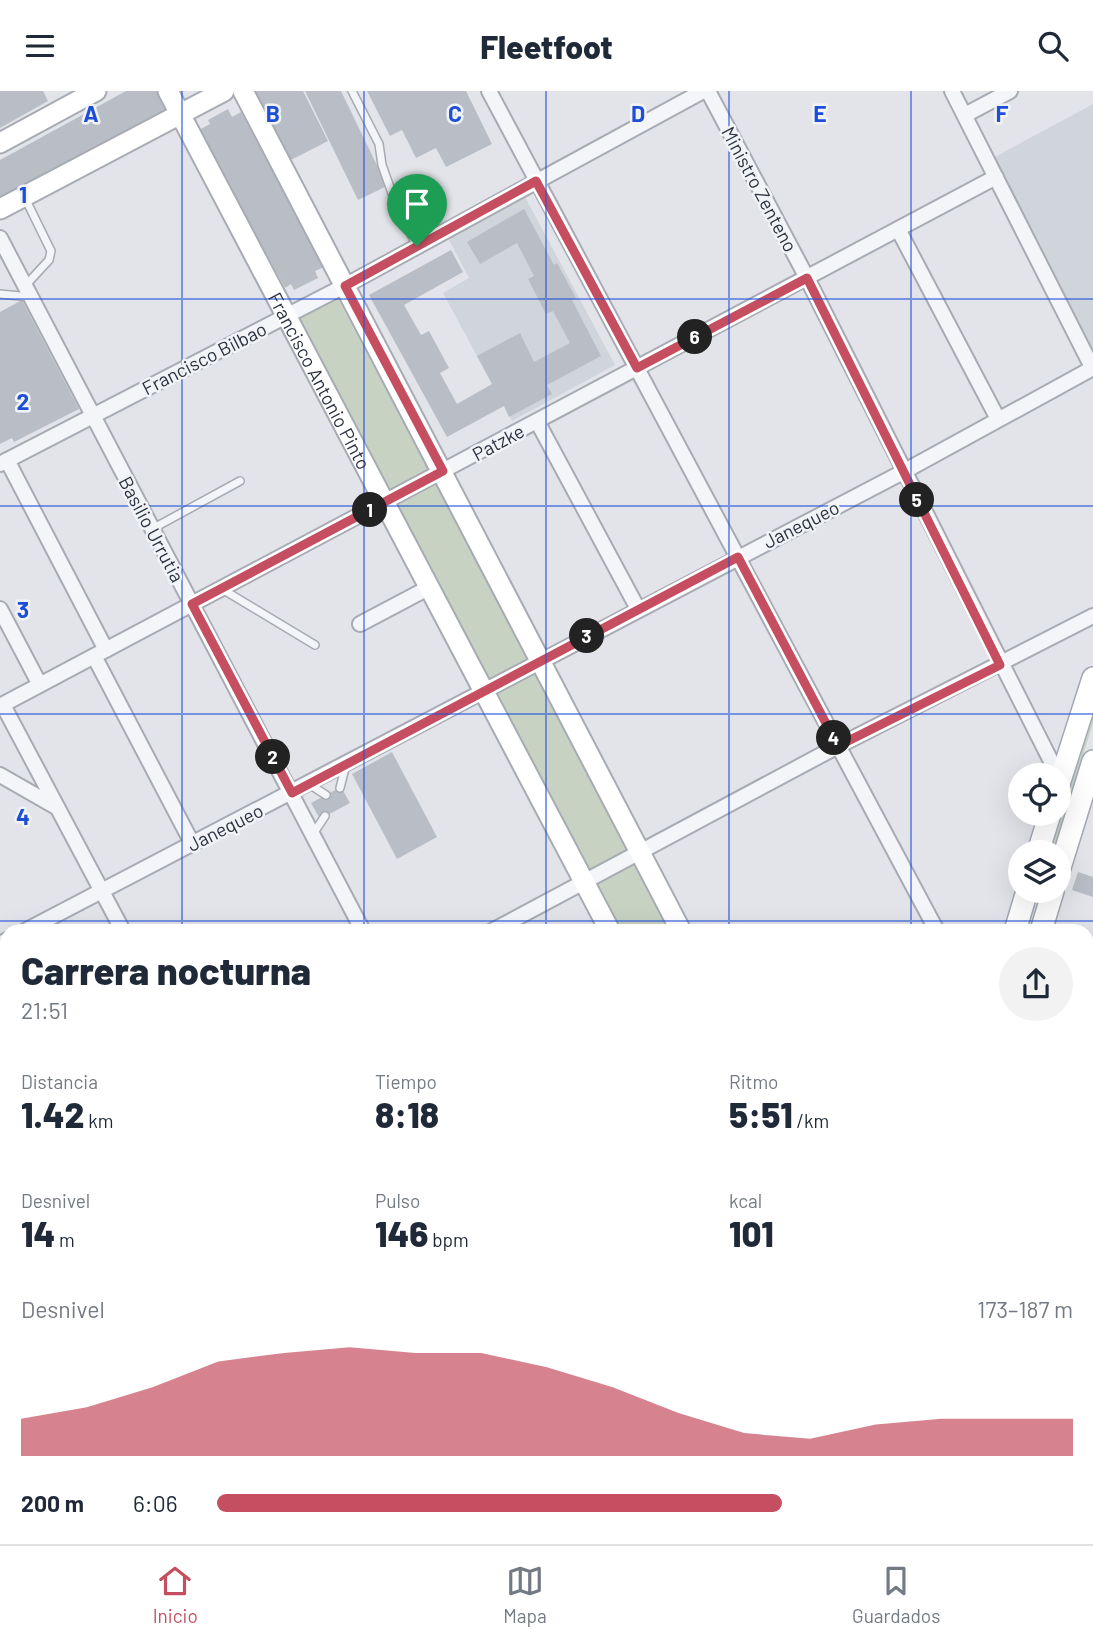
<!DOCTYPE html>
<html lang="es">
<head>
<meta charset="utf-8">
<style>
	body { margin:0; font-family:Barlow,sans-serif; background:#f2f2f3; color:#1f2937; height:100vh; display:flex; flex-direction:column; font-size:26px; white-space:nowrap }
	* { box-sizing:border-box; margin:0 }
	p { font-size:23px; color:#747a83 }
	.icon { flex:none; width:38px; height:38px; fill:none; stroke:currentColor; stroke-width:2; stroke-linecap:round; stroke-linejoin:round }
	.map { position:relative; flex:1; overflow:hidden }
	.sheet { position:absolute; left:0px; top:833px; width:1094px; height:621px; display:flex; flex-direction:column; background:#fff; border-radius:21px 21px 0 0; box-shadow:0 7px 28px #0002 }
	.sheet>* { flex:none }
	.tools { position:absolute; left:1008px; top:672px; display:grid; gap:14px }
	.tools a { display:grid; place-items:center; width:63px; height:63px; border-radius:50%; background:#fff; box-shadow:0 7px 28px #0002; font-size:35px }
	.pin { position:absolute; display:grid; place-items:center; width:60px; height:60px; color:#fff; margin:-72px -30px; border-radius:50% 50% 50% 0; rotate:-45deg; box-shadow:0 0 7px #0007 }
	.pin .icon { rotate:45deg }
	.km { position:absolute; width:35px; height:35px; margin:-18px; border-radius:50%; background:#222; color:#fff; font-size:19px; line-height:35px; text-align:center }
	.round { display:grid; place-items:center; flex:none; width:74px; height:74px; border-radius:37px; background:#f2f2f3 }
	.overview { display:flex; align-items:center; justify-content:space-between; height:119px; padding:0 21px }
	h1 { font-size:38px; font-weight:800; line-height:52px }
	.stats { display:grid; grid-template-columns:repeat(3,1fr); gap:10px; height:119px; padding:7px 21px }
	.stats div { display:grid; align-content:center }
	.stats b { font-size:35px; font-weight:800 }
	.stats small { font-size:19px; font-weight:400 }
	.stats p { font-size:19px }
	.chart { height:196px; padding:14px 21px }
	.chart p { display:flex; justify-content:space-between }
	.chart svg { width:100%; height:126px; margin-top:7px; fill:#c54f60; opacity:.7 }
	ul { padding:0 21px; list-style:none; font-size:23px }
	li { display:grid; grid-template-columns:112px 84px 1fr; align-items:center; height:52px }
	li i { height:18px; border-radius:9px; background:#c54f60 }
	header { display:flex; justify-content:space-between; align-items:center; height:91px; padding:0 21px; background:#fff; font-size:32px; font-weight:800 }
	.menu { display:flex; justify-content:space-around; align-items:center; height:98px; border-top:2px solid #e0e1e3; background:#fff; font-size:19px; color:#747a83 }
	.menu a { display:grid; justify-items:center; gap:4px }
	.menu .on { color:#c54f60 }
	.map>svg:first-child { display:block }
</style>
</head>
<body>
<header><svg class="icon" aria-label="menu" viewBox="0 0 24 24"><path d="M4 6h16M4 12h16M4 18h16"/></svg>Fleetfoot<svg class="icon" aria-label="search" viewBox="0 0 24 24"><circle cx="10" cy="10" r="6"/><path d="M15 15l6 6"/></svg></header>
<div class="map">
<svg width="1093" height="1453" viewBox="0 0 1093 1453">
	<rect width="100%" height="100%" fill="#e2e4e9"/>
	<path fill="#d0d4db" d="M1093,13V258L993,67Z
		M525,106L615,274L512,330L443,202L469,187L448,147Z"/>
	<path fill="#c7d2c3" d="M336,204L672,840H617L293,226Z
		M1093,596V632L1053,761H1043L1059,723V708Z
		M1087,1063L1093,1069V1450L1054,1453L1042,1447H1087Z"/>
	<path fill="#b9bec6" d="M0,0H43L48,10L0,37Z
		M126,0H159L168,15L165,19L0,106V69Z
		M257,0H303L328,50L289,70L254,2Z
		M305,0H341L387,95L358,109Z
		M367,0H466L492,53L446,76L436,57L416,67L402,39L390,45Z
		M228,18L232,26L241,21L324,176L315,180L318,187L294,199L291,193L285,197L199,39L210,33L208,29Z
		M524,118L554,174L557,172L576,207L572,209L601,265L547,294L552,303L509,326L504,315L447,346L369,204L451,159L463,181L404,214L421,244L429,240L449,277L440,282L457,313L492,293L477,265L520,242L534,271L570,252L553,220L546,223L528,188L534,185L517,152L480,173L467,151Z
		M22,209L79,318L14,351L12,347L0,353V221Z
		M392,661L437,746L397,768L352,683Z
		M341,696L350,712L320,728L311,712Z
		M1078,781L1093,786V806L1072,799Z
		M1087,1152L1093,1154V1201L1087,1200Z
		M1087,1365L1093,1367V1436L1087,1434Z
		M776,1447H826L825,1453H773Z"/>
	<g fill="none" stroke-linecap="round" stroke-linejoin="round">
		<defs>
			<path id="lane" d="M352,0L379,53L382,74L398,119L417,155
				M25,107L51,160L49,169L25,195
				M0,203L30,206
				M152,438L240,390
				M222,498L315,554
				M309,693L326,704
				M340,697L346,673
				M313,743L325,725
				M801,1447L812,1453"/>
			<path id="street" d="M489,0L937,840
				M708,0L807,187L1058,684
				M952,0L1093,278
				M965,24L1010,0
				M898,138L998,328
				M0,147L363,840
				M537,330L638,518
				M7,369L106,559
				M0,373L352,191L703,0
				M0,518L40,594
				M360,533L430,496
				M94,565L192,752
				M3,614L123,840
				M0,615L996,86
				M0,684L56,716
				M25,840L903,381L1093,277
				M492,840L838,655L1093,525
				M0,853L7,849
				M1087,1051L1093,1057
				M0,1102L7,1098
				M0,1219L7,1215
				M0,1338L7,1334
				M444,1447L447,1453
				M246,1453L257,1447
				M641,1453L642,1447
				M980,1453L981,1447"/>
			<g id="secondary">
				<path id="s1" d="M168,0L610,840"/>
				<path d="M243,0L681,840"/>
				<path d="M0,52L96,0"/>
				<path d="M0,118L224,0"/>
				<path d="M0,1074L7,1088"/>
				<path d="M201,1447L204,1453"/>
			</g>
			<path id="primary" d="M1059,693L1093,587
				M1038,761L1050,723
				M1059,780L1093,670
				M1015,840L1027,800
				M1041,840L1053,800
				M835,1453L837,1447
				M862,1453L863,1447"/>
		</defs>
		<use href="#lane" stroke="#a7abb3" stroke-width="10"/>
		<use href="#street" stroke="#a7abb3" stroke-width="18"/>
		<use href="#secondary" stroke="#a7abb3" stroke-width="23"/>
		<use href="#primary" stroke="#a2a9b4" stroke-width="24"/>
		<use href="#lane" stroke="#f4f5f8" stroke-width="7"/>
		<use href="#street" stroke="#f4f5f8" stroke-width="14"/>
		<use href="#secondary" stroke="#fff" stroke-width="19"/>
		<use href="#primary" stroke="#fff" stroke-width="21"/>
	</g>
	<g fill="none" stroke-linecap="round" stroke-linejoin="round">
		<defs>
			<path id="route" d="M536,90L637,277L807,187L1000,574L838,655L738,466L292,702L192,513L443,380L345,195Z"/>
		</defs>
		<use href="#route" stroke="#fff" stroke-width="14"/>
		<use href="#route" stroke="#c54f60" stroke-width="9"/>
	</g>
	<path fill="none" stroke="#1d4ed8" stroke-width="2" stroke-opacity="0.55" d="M182,0V840M364,0V840M546,0V840M729,0V840M911,0V840M0,208H1093M0,415H1093M0,623H1093M0,830H1093M0,1038H7M1087,1038H1093M0,1245H7M1087,1245H1093M182,1447V1453M364,1447V1453M546,1447V1453M729,1447V1453M911,1447V1453"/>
	<g text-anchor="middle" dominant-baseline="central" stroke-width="5" stroke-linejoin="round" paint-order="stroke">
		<g font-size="19" fill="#2b3240" stroke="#f1f3f7">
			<text transform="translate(760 98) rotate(62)">Ministro Zenteno</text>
			<text transform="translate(204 267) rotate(-27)">Francisco Bilbao</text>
			<text stroke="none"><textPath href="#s1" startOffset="327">Francisco Antonio Pinto</textPath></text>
			<text transform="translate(498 351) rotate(-28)">Patzke</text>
			<text transform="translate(801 433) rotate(-27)">Janequeo</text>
			<text transform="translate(152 438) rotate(62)">Basilio Urrutia</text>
			<text transform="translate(225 736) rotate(-27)">Janequeo</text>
		</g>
	</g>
	<g font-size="23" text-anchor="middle" font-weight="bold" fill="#1d4ed8" stroke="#f1f3f7" stroke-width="5" stroke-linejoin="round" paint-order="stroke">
		<text x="91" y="31">A</text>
		<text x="273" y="31">B</text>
		<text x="455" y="31">C</text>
		<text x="638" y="31">D</text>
		<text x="820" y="31">E</text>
		<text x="1002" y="31">F</text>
		<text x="23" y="112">1</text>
		<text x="23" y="319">2</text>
		<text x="23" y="527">3</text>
		<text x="23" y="734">4</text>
	</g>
</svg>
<div class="tools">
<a><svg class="icon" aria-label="locate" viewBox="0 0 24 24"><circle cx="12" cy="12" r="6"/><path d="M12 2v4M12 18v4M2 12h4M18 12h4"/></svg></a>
<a><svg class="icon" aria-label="layers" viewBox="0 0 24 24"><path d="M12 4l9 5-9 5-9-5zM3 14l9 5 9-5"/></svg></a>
</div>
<div class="pin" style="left:417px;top:155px;background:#1e9e55"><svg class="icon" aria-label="arrive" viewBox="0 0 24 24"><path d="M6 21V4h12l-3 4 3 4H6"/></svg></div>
<b class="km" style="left:370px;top:419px">1</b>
<b class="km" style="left:273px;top:666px">2</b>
<b class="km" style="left:587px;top:545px">3</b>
<b class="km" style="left:834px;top:647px">4</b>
<b class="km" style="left:917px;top:409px">5</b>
<b class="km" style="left:695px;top:246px">6</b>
<section class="sheet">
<div class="overview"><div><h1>Carrera nocturna</h1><p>21:51</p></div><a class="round"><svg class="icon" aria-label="share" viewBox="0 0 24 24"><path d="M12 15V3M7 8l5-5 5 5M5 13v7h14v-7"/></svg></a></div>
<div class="stats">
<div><p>Distancia</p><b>1.42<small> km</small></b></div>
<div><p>Tiempo</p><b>8:18</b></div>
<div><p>Ritmo</p><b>5:51<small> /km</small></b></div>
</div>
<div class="stats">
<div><p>Desnivel</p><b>14<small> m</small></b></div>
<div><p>Pulso</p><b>146<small> bpm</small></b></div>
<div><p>kcal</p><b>101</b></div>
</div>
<div class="chart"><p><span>Desnivel</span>173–187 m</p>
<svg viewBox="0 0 160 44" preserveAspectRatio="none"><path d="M0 44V31L10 27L20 20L30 11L40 8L50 6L60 8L70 8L80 13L90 20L100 29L110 36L120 38L130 33L140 31L150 31L160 31V44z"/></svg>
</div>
<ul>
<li><b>200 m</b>6:06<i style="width:66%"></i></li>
</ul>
</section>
</div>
<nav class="menu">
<a class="on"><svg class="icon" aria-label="home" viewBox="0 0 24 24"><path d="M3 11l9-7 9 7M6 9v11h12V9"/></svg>Inicio</a>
<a><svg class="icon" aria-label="map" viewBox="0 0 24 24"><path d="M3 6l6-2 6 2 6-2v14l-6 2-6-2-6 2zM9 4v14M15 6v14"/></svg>Mapa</a>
<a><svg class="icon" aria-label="saved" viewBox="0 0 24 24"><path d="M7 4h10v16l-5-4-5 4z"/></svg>Guardados</a>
</nav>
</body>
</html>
